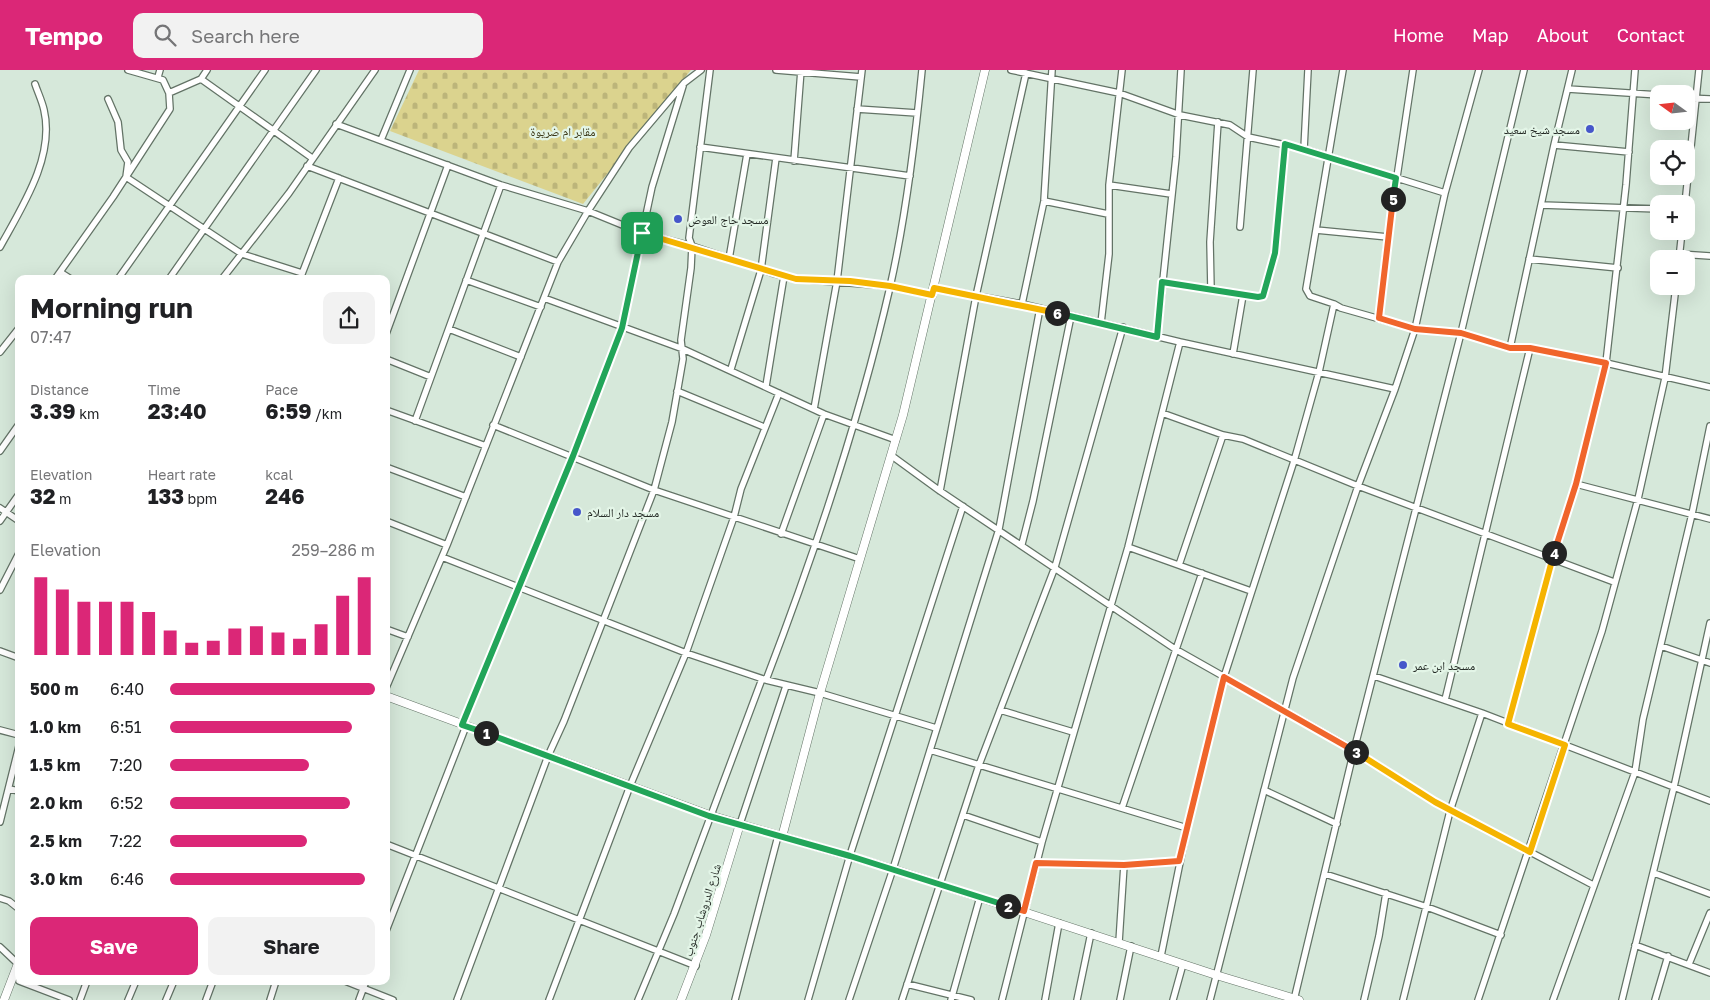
<!DOCTYPE html>
<html lang="en">
<head>
<meta charset="utf-8">
<style>
	body { margin:0; font-family:"Golos Text","Noto Naskh Arabic",sans-serif; background:#f2f2f2; color:#202124; height:100vh; display:flex; flex-direction:column; font-size:19px; white-space:nowrap }
	* { box-sizing:border-box; margin:0 }
	p { font-size:16px; color:#757577 }
	.icon { flex:none; width:28px; height:28px; fill:none; stroke:currentColor; stroke-width:2; stroke-linecap:round; stroke-linejoin:round }
	.map { position:relative; flex:1; overflow:hidden }
	.panel { position:absolute; left:15px; top:205px; width:375px; height:710px; display:flex; flex-direction:column; background:#fff; border-radius:10px; box-shadow:0 5px 20px #0002 }
	.panel>* { flex:none }
	.needle { width:32px; rotate:285deg }
	.controls { position:absolute; left:1650px; top:15px; display:grid; gap:10px }
	.controls a { display:grid; place-items:center; width:45px; height:45px; border-radius:10px; background:#fff; box-shadow:0 5px 20px #0002; font-size:25px }
	.pin { position:absolute; display:grid; place-items:center; width:42px; height:42px; color:#fff; margin:-21px; border-radius:10px; box-shadow:0 2px 8px #0006 }
	.km { position:absolute; width:25px; height:25px; margin:-12px; border-radius:50%; background:#222; color:#fff; font-size:14px; line-height:25px; text-align:center }
	.round { display:grid; place-items:center; flex:none; width:52px; height:52px; border-radius:10px; background:#f2f2f2 }
	.head { display:flex; align-items:center; justify-content:space-between; height:85px; padding:0 15px }
	h1 { font-size:28px; font-weight:700; line-height:38px }
	.stats { display:grid; grid-template-columns:repeat(3,1fr); gap:8px; height:85px; padding:5px 15px }
	.stats div { display:grid; align-content:center }
	.stats b { font-size:21px; font-weight:700 }
	.stats small { font-size:14px; font-weight:400 }
	.stats p { font-size:14px }
	.chart { height:140px; padding:10px 15px }
	.chart p { display:flex; justify-content:space-between }
	.chart svg { width:100%; height:90px; margin-top:5px; stroke:#db2777; stroke-width:6 }
	.action { display:flex; gap:10px; margin-top:auto; padding:10px 15px }
	.action a { flex:1; height:58px; border-radius:10px; background:#db2777; color:#fff; font-size:20px; font-weight:700; line-height:58px; text-align:center }
	.action a+a { background:#f2f2f2; color:#202124 }
	ul { padding:0 15px; list-style:none; font-size:16px }
	li { display:grid; grid-template-columns:80px 60px 1fr; align-items:center; height:38px }
	li i { height:12px; border-radius:6px; background:#db2777 }
	header { display:flex; align-items:center; gap:30px; box-sizing:border-box; height:70px; padding:0 25px; background:#db2777; color:#fff }
	header strong { font-size:24px }
	nav { display:flex; gap:28px; margin-inline-start:auto; font-size:18px }
	.search { width:350px; height:45px; background:#f2f2f2; display:flex; align-items:center; gap:12px; box-sizing:border-box; padding:0 18px; border-radius:10px; color:#757577; font-size:19px }
	.map>svg:first-child { display:block }
</style>
</head>
<body>
<header>
<strong>Tempo</strong>
<div class="search"><svg class="icon" aria-label="search" viewBox="0 0 24 24"><circle cx="10" cy="10" r="6"/><path d="M15 15l6 6"/></svg>Search here</div>
<nav><a>Home</a><a>Map</a><a>About</a><a>Contact</a></nav>
</header>
<div class="map">
<svg width="1710" height="930" viewBox="0 0 1710 930">
	<defs>
		<pattern id="cemetery-stones" width="16" height="16" patternUnits="userSpaceOnUse" patternTransform="scale(1.25)"><rect width="16" height="16" fill="#dbd38e"/><path d="M2 7V4a2 2 0 0 1 4 0v3zM10 15v-3a2 2 0 0 1 4 0v3z" fill="#bcb57a"/></pattern>
	</defs>
	<rect width="100%" height="100%" fill="#d6e8da"/>
	<path fill="url(#cemetery-stones)" d="M419,0H691L583,134L390,61Z"/>
	<g fill="none" stroke-linecap="round" stroke-linejoin="round">
		<defs>
			<path id="minor" d="M776,0L861,7
				M1011,0L1119,23L1180,45L1230,55L1248,67L1304,79L1445,123
				M158,7L160,0
				M201,9L312,88
				M1568,19L1659,25
				M169,23L201,9L207,0
				M1686,28L1710,29
				M108,29L118,52L121,80L128,92L126,107L242,184L302,203
				M857,39L917,43
				M336,54L501,115L588,141L642,163L692,176L772,203L796,209L890,216L933,225
				M381,70L410,0
				M1554,75L1629,82
				M700,77L910,106
				M1304,79L1308,0
				M794,91L801,0
				M307,96L558,192
				M1109,115L1171,124
				M1044,131L1108,144
				M1685,134L1699,0
				M1541,135L1659,139
				M1240,157L1253,0
				M1316,160L1388,167
				M0,177C22,137 55,87 44,40C42,31 38,23 35,14
				M1680,184L1710,186
				M729,189L747,84
				M1529,189L1618,198
				M1679,189L1682,161
				M60,202L71,209
				M55,209L113,127L170,39L169,23L163,10L128,0
				M118,209L265,0
				M169,209L316,0
				M222,209L289,123L375,0
				M300,209L339,108
				M466,210L541,237
				M1162,212L1258,227L1263,226L1275,183L1285,75
				M933,218L1022,234L1180,272
				M1211,219L1210,172L1218,52
				M544,228L683,279L824,344L896,370
				M1022,234L1044,131L1052,0
				M1334,234L1310,226L1306,219L1343,0
				M1379,248L1388,167L1413,0
				M1101,253L1109,184V115L1122,0
				M449,259L521,287
				M386,264L448,95
				M1157,267L1176,87L1181,0
				M1510,278L1554,75L1572,0
				M0,282L19,258
				M1233,284L1243,225
				M386,289L431,307
				M731,299L761,200L776,88
				M766,316L784,206
				M677,321L764,357
				M814,339L837,211L862,0
				M386,340L486,376
				M1162,343L1223,365L1243,369L1358,416L1614,512
				M415,351L501,115
				M493,355L654,420L860,489
				M0,381L19,354
				M892,386L940,421L1175,579L1354,680L1435,732L1593,815
				M386,397L466,427
				M1576,414L1710,449
				M940,421L976,226L1026,3
				M0,438L19,451
				M0,451L19,424
				M386,451L447,475
				M781,464L824,344
				M1022,474L1033,431L1071,246
				M1128,477L1251,521
				M442,487L686,583L766,610L820,623L936,658
				M1179,495L1223,365
				M0,520L19,483
				M386,559L408,567
				M1661,576L1710,593
				M0,581L19,588
				M1374,606L1482,643L1710,731
				M766,610C815,482 859,352 890,217C906,146 915,72 922,0
				M386,618L447,475L558,192L588,141L629,78L684,13L701,0
				M1445,630L1530,278
				M1000,640L1073,662
				M1508,654L1552,489L1576,414L1606,293L1626,115L1635,0
				M462,655L573,385L622,258L652,117L683,16
				M0,660L19,665
				M930,680L1187,758
				M9,719L19,721
				M1264,720L1337,754
				M1122,738L1202,503
				M963,745L1042,772
				M0,752L19,676
				M740,754L786,616
				M386,774L696,896
				M1036,793L1124,795L1179,791
				M1654,803L1710,824
				M1325,804L1427,837L1501,865
				M0,828L9,831L19,839
				M386,861L466,656
				M1119,872L1124,795
				M1635,875L1710,903
				M0,877L18,894
				M1161,886L1187,758L1224,607L1294,391L1319,302L1334,234L1341,238L1415,259L1461,263L1510,278H1530L1606,293L1710,317
				M1689,894L1710,843
				M19,911L69,930
				M345,911L393,930
				M907,914L971,930
				M80,930L87,911
				M128,930L136,911
				M166,930L174,911
				M206,930L213,911
				M270,930L276,911
				M359,930L366,911
				M457,930L548,686L564,651L654,420L672,352L683,289L681,270L691,198L692,176L689,168L710,0
				M549,930L630,716L686,583L734,447L741,419L779,323
				M638,930L674,844L762,609
				M735,930L778,766
				M808,930L850,785L963,436
				M849,930L893,799L999,459L1040,238
				M902,930L979,695L1055,497L1123,257
				M951,930L980,827
				M1002,930L1042,772L1128,477L1180,272L1395,319
				M1045,930L1059,853
				M1077,930L1091,863
				M1120,930L1131,876
				M1173,930L1183,894
				M1210,930L1293,608L1358,416L1395,319L1415,259L1445,123L1479,0
				M1294,930L1354,680L1461,263L1524,0
				M1364,930L1379,866L1386,823
				M1403,930L1450,741L1482,643
				M1478,930L1602,561L1638,429L1665,308L1676,216
				M1553,930L1635,702L1643,649L1692,444L1710,356
				M1622,930L1674,717L1710,553
				M1655,930L1668,886"/>
			<path id="tertiary" d="M386,626L709,745L893,799L1216,905L1299,930
				M782,767L820,623L903,345L985,0
				M4,930L19,891
				M681,930L706,865L740,754"/>
		</defs>
		<use href="#minor" stroke="#637366" stroke-width="8"/>
		<use href="#tertiary" stroke="#637366" stroke-width="9"/>
		<use href="#minor" stroke="#fff" stroke-width="5.5"/>
		<use href="#tertiary" stroke="#fff" stroke-width="8"/>
	</g>
	<g fill="none" stroke-linecap="round" stroke-linejoin="round">
		<defs>
			<path id="split-1" d="M486,663L462,655L573,386L622,258L642,163"/>
			<path id="split-2" d="M486,663L709,746L850,786L1008,836"/>
			<path id="split-3" d="M1008,836L1024,841L1036,793L1124,795L1179,791L1224,607L1356,682"/>
			<path id="split-4" d="M1356,682L1435,732L1530,782L1565,675L1508,654L1554,483"/>
			<path id="split-5" d="M1393,129L1379,248L1415,259L1461,263L1510,278H1530L1606,293L1576,414L1554,483"/>
			<path id="split-6" d="M1057,243L1157,267L1162,212L1258,227L1263,226L1275,183L1285,74L1396,108L1393,129"/>
			<path id="split-7" d="M642,163L796,209L850,211L890,216L932,225L934,218L1057,243"/>
		</defs>
		<use href="#split-1" stroke="#fff" stroke-width="10"/>
		<use href="#split-2" stroke="#fff" stroke-width="10"/>
		<use href="#split-3" stroke="#fff" stroke-width="10"/>
		<use href="#split-4" stroke="#fff" stroke-width="10"/>
		<use href="#split-5" stroke="#fff" stroke-width="10"/>
		<use href="#split-6" stroke="#fff" stroke-width="10"/>
		<use href="#split-7" stroke="#fff" stroke-width="10"/>
		<use href="#split-1" stroke="#22a559" stroke-width="6"/>
		<use href="#split-2" stroke="#22a559" stroke-width="6"/>
		<use href="#split-3" stroke="#f0652b" stroke-width="6"/>
		<use href="#split-4" stroke="#f5b400" stroke-width="6"/>
		<use href="#split-5" stroke="#f0652b" stroke-width="6"/>
		<use href="#split-6" stroke="#22a559" stroke-width="6"/>
		<use href="#split-7" stroke="#f5b400" stroke-width="6"/>
	</g>
	<g fill="#4656ca" stroke="#e3f5e7" stroke-width="2">
		<circle cx="1590" cy="59" r="5"/>
		<circle cx="678" cy="149" r="5"/>
		<circle cx="577" cy="442" r="5"/>
		<circle cx="1403" cy="595" r="5"/>
	</g>
	<g text-anchor="middle" dominant-baseline="central" stroke-width="4.5" stroke-linejoin="round" paint-order="stroke">
		<g font-size="12" fill="#232924" stroke="#e3f5e7" text-anchor="start">
			<text x="1580" y="59" text-anchor="end">مسجد شيخ سعيد</text>
			<text x="688" y="149">مسجد حاج العوض</text>
			<text x="587" y="442">مسجد دار السلام</text>
			<text x="1413" y="595">مسجد ابن عمر</text>
		</g>
		<g font-size="12" fill="#3d3918" stroke="#e3f5e7">
			<text x="563" y="61">مقابر ام ضريوة</text>
		</g>
		<g font-size="12" fill="#232924" stroke="#e3f5e7">
			<text transform="translate(702 840) rotate(-72)">شارع الدروشاب جنوب</text>
		</g>
	</g>
</svg>
<div class="controls">
<a><svg class="needle" viewBox="-14 -14 28 28"><path d="M0-13l5 13h-10z" fill="#e53935"/><path d="M0 13l5-13h-10z" fill="#757577"/></svg></a>
<a><svg class="icon" aria-label="locate" viewBox="0 0 24 24"><circle cx="12" cy="12" r="6"/><path d="M12 2v4M12 18v4M2 12h4M18 12h4"/></svg></a>
<a>+</a>
<a>−</a>
</div>
<div class="pin" style="left:642px;top:163px;background:#1e9e55"><svg class="icon" aria-label="arrive" viewBox="0 0 24 24"><path d="M6 21V4h12l-3 4 3 4H6"/></svg></div>
<b class="km" style="left:486px;top:663px">1</b>
<b class="km" style="left:1008px;top:836px">2</b>
<b class="km" style="left:1356px;top:682px">3</b>
<b class="km" style="left:1554px;top:483px">4</b>
<b class="km" style="left:1393px;top:129px">5</b>
<b class="km" style="left:1057px;top:243px">6</b>
<section class="panel">
<div class="head"><div><h1>Morning run</h1><p>07:47</p></div><a class="round"><svg class="icon" aria-label="share" viewBox="0 0 24 24"><path d="M12 15V3M7 8l5-5 5 5M5 13v7h14v-7"/></svg></a></div>
<div class="stats">
<div><p>Distance</p><b>3.39<small> km</small></b></div>
<div><p>Time</p><b>23:40</b></div>
<div><p>Pace</p><b>6:59<small> /km</small></b></div>
</div>
<div class="stats">
<div><p>Elevation</p><b>32<small> m</small></b></div>
<div><p>Heart rate</p><b>133<small> bpm</small></b></div>
<div><p>kcal</p><b>246</b></div>
</div>
<div class="chart"><p><span>Elevation</span>259–286 m</p>
<svg viewBox="0 0 160 44" preserveAspectRatio="none"><path d="M5 44V6M15 44V12M25 44V18M35 44V18M45 44V18M55 44V23M65 44V32M75 44V38M85 44V37M95 44V31M105 44V30M115 44V33M125 44V36M135 44V29M145 44V15M155 44V6"/></svg>
</div>
<ul>
<li><b>500 m</b>6:40<i style="width:100%"></i></li>
<li><b>1.0 km</b>6:51<i style="width:89%"></i></li>
<li><b>1.5 km</b>7:20<i style="width:68%"></i></li>
<li><b>2.0 km</b>6:52<i style="width:88%"></i></li>
<li><b>2.5 km</b>7:22<i style="width:67%"></i></li>
<li><b>3.0 km</b>6:46<i style="width:95%"></i></li>
</ul>
<div class="action"><a>Save</a><a>Share</a></div>
</section>
</div>
</body>
</html>
